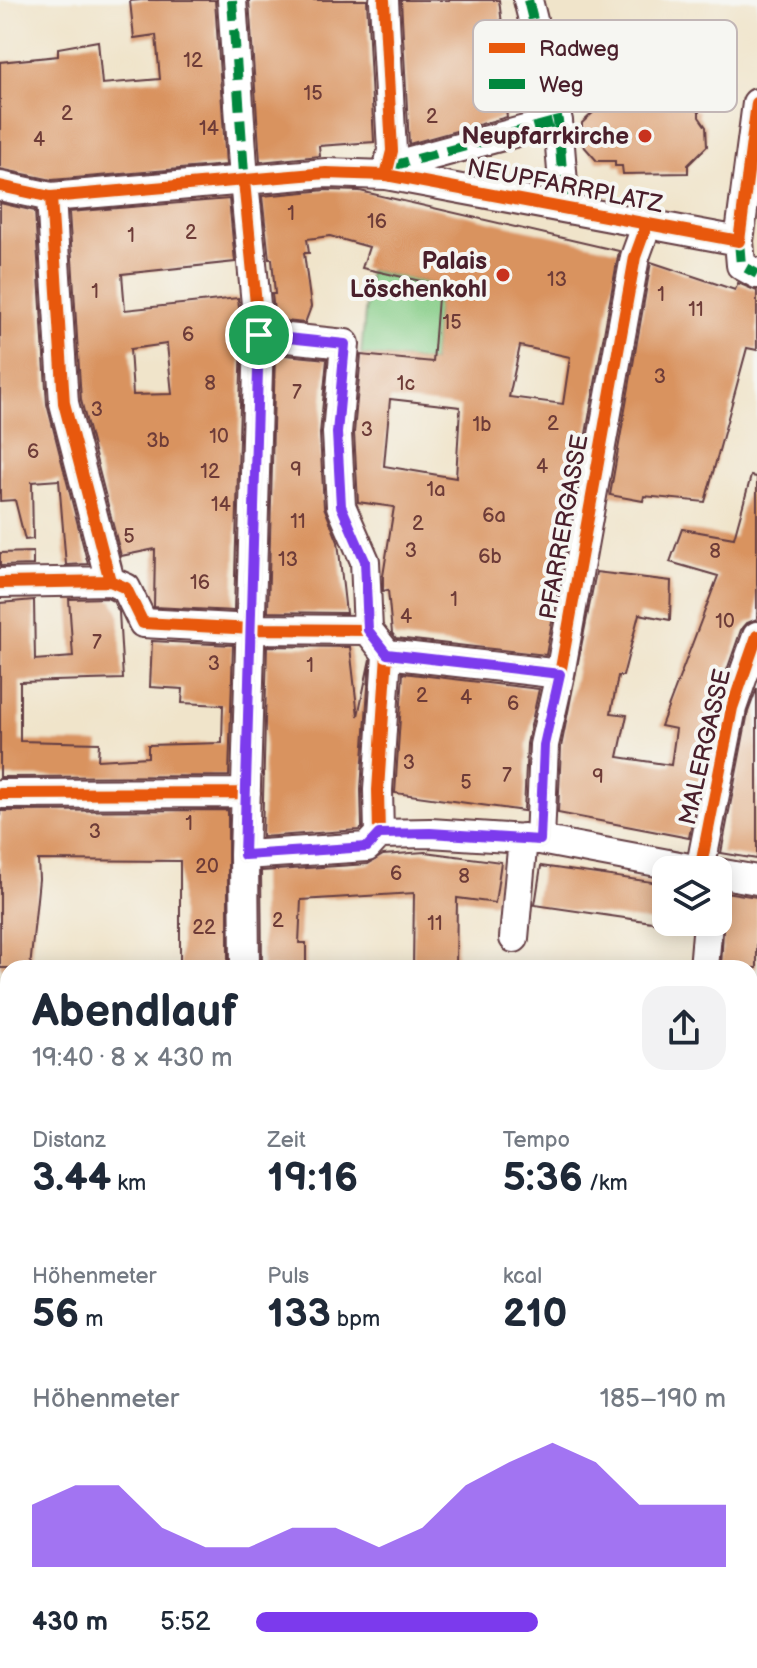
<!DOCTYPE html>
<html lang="de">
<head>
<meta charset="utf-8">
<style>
	body { margin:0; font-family:"Balsamiq Sans",sans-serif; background:#f2f2f3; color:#1f2937; height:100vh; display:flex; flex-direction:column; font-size:30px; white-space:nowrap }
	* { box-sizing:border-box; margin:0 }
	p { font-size:26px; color:#747a83 }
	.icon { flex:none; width:44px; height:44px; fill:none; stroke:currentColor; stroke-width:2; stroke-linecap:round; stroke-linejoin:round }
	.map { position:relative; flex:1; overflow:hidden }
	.side { position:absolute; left:0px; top:960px; width:758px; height:708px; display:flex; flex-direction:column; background:#fff; border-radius:24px 24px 0 0; box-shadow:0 4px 20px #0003 }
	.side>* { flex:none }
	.tools { position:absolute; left:652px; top:856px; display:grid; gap:16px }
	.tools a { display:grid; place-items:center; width:80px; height:80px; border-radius:16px; background:#fff; box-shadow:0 4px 20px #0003; font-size:40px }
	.pin { position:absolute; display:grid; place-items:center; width:68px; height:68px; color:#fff; margin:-34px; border:4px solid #fff; border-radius:50%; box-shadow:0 2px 8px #0007 }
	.round { display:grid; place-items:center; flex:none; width:84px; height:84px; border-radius:24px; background:#f2f2f3 }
	.head { display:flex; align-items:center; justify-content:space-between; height:136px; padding:0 32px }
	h1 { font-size:44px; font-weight:700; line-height:60px }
	.stats { display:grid; grid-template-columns:repeat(3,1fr); gap:12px; height:136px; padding:8px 32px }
	.stats div { display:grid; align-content:center }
	.stats b { font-size:40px; font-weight:700 }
	.stats small { font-size:22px; font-weight:400 }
	.stats p { font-size:22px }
	.chart { height:224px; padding:16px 32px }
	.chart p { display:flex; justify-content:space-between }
	.chart svg { width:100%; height:144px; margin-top:8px; fill:#7c3aed; opacity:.7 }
	ul { padding:0 32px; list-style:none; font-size:26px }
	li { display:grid; grid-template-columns:128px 96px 1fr; align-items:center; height:60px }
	li i { height:20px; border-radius:10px; background:#7c3aed }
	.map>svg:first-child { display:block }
</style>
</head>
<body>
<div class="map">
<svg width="757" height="1668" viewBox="0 0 757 1668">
	<rect width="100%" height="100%" fill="#f6f6f2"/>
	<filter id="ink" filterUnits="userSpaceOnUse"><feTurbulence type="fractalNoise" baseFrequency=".0125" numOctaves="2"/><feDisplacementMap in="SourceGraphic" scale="16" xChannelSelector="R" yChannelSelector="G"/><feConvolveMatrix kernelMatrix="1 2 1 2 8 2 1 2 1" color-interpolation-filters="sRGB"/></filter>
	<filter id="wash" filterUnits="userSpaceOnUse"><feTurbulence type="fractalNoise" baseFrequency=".006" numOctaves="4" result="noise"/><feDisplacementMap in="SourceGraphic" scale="32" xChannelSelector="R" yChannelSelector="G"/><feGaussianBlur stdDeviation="1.8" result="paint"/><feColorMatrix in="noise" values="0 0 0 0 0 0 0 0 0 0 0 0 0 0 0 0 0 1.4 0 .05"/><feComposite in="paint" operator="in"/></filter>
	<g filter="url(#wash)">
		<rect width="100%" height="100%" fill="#f0e4ca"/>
		<path fill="#88ce89" stroke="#69765a" stroke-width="2" d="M369,270L439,285L433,362L361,355Z
			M750,1431H757V1668H369L368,1660H750Z
			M59,1660H147L146,1668H59Z
			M270,1660H331L337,1668H265Z"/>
		<g id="blocks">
			<path fill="#d9935f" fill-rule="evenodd" d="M141,0H215L226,165L52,180L0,169V62L58,56V48L98,41L102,84L160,79L156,35L134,38L130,1Z
				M249,0H367L374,142L319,146L320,156L260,162Z
				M401,0H499L502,24L496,25L507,117L409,144Z
				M643,80L668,81L667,99L690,100V108L699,111V117L706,127L707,146L688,165V173L623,174L622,166H615V161H597L582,144V123L597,109H604L623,97L643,98Z
				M326,190L360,191L619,251L546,655L396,638L392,633L388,590L383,591V576L394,507L358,502L354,433L361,355L433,362L439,285L362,268L369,247L330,236L307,239L309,253H304L311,307L305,323L275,320L272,294H275L272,259H269L262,196ZM520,346L570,357L563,404L509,397ZM390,399L460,407L456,478L384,466Z
				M229,199L235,262L122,274L125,310L238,298L242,336L234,611L154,607L155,549L121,556L81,400L69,212ZM167,344L172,394L133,395L130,349Z
				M0,203L35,211L47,404L88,564L66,565L59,480L32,482L33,539L25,540L15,500L0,501Z
				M651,262L735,290L738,283L757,291V350L747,348L705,502L644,496L643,501L610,495Z
				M275,354L327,359L320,434L324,507L338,542L346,613L268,612Z
				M751,476L757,477V619L747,623L741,630L716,702L689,838L558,813L561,747L596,572L671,581L670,620L639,614L623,676H618L611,713L627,715L618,757L671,765L676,729L661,726L718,576L670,562L682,529L734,538Z
				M33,552V565L0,566V553Z
				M107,598L113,601L119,612L123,679L20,682V741L99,743L98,760L148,757V745L222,743L223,705L182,703L183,689L150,687L152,641L233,645L229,776L0,777V603L34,600L35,660L73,657L69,599Z
				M267,646L350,647L358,716L370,659L361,789L362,828L359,830L262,837Z
				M403,673L539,689L527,744L524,811L395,793Z
				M757,688V859L721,853L748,712Z
				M228,810V968H180V861L38,860L39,879L30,968H0V811Z
				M425,852L501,862L495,903L457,898L456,968H413L414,893L301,900L299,943H306V968H262L261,871L368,864L383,855Z
				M541,866L666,884V924L535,905Z
				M725,892L757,897V968H721Z"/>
		</g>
	</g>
	<g filter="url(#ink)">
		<use href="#blocks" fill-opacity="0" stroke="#633d43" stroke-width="2"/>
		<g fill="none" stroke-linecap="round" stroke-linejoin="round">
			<defs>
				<path id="minor" d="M232,0L244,181L259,335L244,855L245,968
					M384,0L392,151L386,175
					M528,0L558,121L565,208
					M388,167L558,121
					M0,186L51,197L326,173L386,175L739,241L757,103
					M51,197L64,403L110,581
					M739,241L741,265L757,274
					M259,335L345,344L337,433L341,506L365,561L368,630
					M0,583L110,581L126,588L143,623L252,629L368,630L387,654L560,674
					M0,794L246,793
					M379,834L378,790L387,654
					M540,840L544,745L560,674L635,257L647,224
					M244,855L367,847L379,834L430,833L540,840L700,870
					M700,870L732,708L757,636
					M718,873L757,880
					M514,938L523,838
					M704,968L708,922
					M0,1090H8
					M0,1163L8,1167
					M750,1413L757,1412"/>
			</defs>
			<use href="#minor" stroke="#633d43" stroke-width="32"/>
			<use href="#minor" stroke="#fff" stroke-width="28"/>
			<path stroke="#00873e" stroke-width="10" stroke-dasharray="20 10" stroke-linecap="butt" d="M232,0L245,188
				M528,0L558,121L565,208
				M388,167L558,121
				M739,241L741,265L757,274"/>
			<defs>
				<path id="cycleway" d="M384,0L392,151L386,175
					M0,186L51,197L326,173L386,175L739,241L757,103
					M51,197L64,403L110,581
					M259,335L345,344L337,433L341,506L365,561L368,630
					M0,583L110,581L126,588L143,623L252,629L368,630L387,654L560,674
					M0,794L246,793
					M379,834L378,790L387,654
					M540,840L544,745L560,674L635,257L647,224
					M244,855L259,335L244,181
					M700,870L732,708L757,636"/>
			</defs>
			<use href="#cycleway" stroke="#f6f6f2" stroke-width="17"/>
			<use href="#cycleway" stroke="#e8590c" stroke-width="12"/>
		</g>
	</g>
	<g fill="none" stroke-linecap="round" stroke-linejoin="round" filter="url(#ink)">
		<defs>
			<path id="route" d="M259,335L345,344L337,433L341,506L365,561L368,630L387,654L560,674L544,745L540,840L430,833L379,834L367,847L244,855Z"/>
		</defs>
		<use href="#route" stroke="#fff" stroke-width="16"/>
		<use href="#route" stroke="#7c3aed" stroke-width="10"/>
	</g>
	<g fill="#c8321e" stroke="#f6f6f2" stroke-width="3">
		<circle cx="645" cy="136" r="8"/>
		<circle cx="503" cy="275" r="8"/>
	</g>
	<g text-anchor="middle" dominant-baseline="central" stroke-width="8" stroke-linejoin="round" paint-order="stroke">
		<g font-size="20" fill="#6e3c38">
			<text x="193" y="61">12</text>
			<text x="313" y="94">15</text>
			<text x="67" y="114">2</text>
			<text x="432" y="117">2</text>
			<text x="209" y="129">14</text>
			<text x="39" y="140">4</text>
			<text x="291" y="214">1</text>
			<text x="377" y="222">16</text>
			<text x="191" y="233">2</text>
			<text x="131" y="236">1</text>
			<text x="557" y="280">13</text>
			<text x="95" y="292">1</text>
			<text x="661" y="295">1</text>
			<text x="696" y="310">11</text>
			<text x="452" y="323">15</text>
			<text x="188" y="335">6</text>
			<text x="660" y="377">3</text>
			<text x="210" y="384">8</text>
			<text x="406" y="384">1c</text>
			<text x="297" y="393">7</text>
			<text x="97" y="410">3</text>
			<text x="553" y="424">2</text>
			<text x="482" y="425">1b</text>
			<text x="367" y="430">3</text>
			<text x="219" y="437">10</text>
			<text x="158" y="441">3b</text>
			<text x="33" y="452">6</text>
			<text x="542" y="467">4</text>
			<text x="296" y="470">9</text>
			<text x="210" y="472">12</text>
			<text x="436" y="490">1a</text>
			<text x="221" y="505">14</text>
			<text x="494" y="516">6a</text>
			<text x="298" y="522">11</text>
			<text x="418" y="524">2</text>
			<text x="129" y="537">5</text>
			<text x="411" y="551">3</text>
			<text x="715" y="552">8</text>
			<text x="490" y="557">6b</text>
			<text x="288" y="560">13</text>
			<text x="200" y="583">16</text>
			<text x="454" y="600">1</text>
			<text x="406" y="617">4</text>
			<text x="725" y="622">10</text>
			<text x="97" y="643">7</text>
			<text x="214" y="664">3</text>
			<text x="310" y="666">1</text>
			<text x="422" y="696">2</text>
			<text x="466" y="698">4</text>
			<text x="513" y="704">6</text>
			<text x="409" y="763">3</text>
			<text x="507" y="776">7</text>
			<text x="598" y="777">9</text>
			<text x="466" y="783">5</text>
			<text x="189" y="824">1</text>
			<text x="95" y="832">3</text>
			<text x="207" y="867">20</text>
			<text x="396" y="874">6</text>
			<text x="464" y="877">8</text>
			<text x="278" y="921">2</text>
			<text x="435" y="924">11</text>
			<text x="204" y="928">22</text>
		</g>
		<g font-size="24" font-weight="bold" fill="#4a1f2b" stroke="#f6f6f2" text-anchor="end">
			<text x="629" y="136">Neupfarrkirche</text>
			<text x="487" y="261">Palais<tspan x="487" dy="28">Löschenkohl</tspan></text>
		</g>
		<g font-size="24" fill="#4a1f2b" stroke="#f6f6f2">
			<text transform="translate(565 186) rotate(11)">NEUPFARRPLATZ</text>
			<text transform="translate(564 527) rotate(-80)">PFARRERGASSE</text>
			<text transform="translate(705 747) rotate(-77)">MALERGASSE</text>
		</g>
	</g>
	<rect x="473" y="20" width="264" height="92" rx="12" fill="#f6f6f2" stroke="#c2b6b6" stroke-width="2"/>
	<rect x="489" y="43" width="36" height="10" fill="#e8590c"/>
	<rect x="489" y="79" width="36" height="10" fill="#00873e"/>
	<g font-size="22" fill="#4a1f2b">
		<text x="539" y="56">Radweg</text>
		<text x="539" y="92">Weg</text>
	</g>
</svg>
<div class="tools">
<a><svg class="icon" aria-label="layers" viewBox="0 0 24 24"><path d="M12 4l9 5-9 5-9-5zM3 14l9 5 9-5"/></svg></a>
</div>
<div class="pin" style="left:259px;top:335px;background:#1e9e55"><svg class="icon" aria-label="arrive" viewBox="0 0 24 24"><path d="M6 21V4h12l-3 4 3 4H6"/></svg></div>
<section class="side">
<div class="head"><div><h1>Abendlauf</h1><p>19:40 · 8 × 430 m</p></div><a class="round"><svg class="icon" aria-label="share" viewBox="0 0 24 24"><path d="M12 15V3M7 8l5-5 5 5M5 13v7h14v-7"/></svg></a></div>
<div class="stats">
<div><p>Distanz</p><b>3.44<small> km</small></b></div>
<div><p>Zeit</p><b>19:16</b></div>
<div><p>Tempo</p><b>5:36<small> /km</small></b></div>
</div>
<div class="stats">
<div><p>Höhenmeter</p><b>56<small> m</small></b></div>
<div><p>Puls</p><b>133<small> bpm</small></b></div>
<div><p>kcal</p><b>210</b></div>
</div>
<div class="chart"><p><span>Höhenmeter</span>185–190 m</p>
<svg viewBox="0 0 160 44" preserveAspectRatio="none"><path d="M0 44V25L10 19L20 19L30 32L40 38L50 38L60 32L70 32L80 38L90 32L100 19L110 12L120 6L130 12L140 25L150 25L160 25V44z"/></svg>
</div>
<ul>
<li><b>430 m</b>5:52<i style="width:60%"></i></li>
</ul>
</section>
</div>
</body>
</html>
